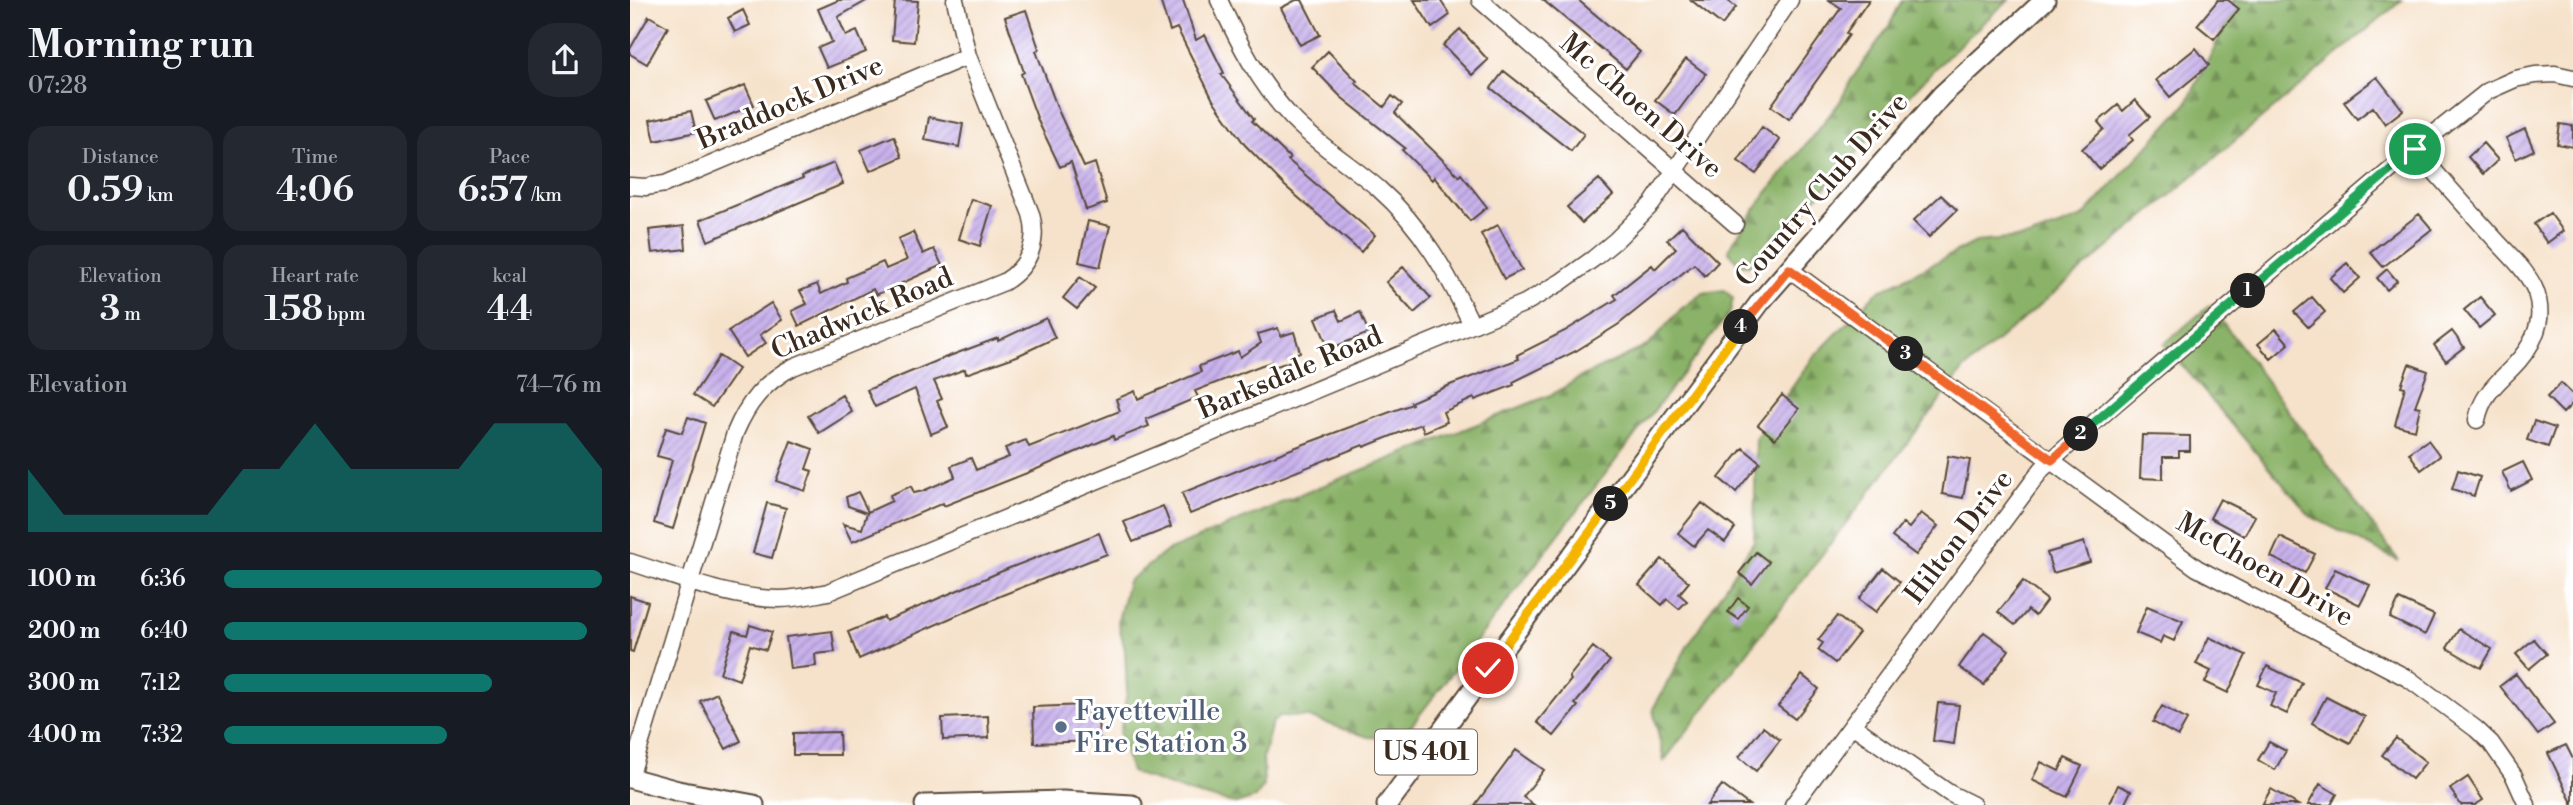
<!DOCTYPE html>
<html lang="en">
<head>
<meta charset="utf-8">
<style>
	body { margin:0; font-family:"Libre Bodoni",serif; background:#242831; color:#f1f3f6; height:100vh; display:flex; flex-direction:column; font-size:26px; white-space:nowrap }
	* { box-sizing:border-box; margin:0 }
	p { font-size:23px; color:#9ea1a6 }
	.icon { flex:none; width:38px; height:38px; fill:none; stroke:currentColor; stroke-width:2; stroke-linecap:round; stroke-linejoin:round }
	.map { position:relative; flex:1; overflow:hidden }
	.panel { display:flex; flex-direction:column; background:#171b24; width:630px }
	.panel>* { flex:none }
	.pin { position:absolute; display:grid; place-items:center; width:60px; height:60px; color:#fff; margin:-30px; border:4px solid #fff; border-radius:50%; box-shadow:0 2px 7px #0007 }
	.km { position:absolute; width:35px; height:35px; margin:-18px; border-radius:50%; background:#222; color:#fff; font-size:19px; line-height:35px; text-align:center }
	.round { display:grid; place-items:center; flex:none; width:74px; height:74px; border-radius:28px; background:#242831 }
	.summary { display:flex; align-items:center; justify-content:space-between; height:119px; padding:0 28px }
	h1 { font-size:38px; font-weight:600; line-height:52px }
	.figures { display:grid; grid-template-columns:repeat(3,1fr); gap:10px; height:119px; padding:7px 28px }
	.figures div { display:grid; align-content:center; border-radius:18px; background:#242831; text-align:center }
	.figures b { font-size:35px; font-weight:600 }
	.figures small { font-size:19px; font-weight:400 }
	.figures p { font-size:19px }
	.chart { height:196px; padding:14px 28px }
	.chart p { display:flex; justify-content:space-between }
	.chart svg { width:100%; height:126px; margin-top:7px; fill:#0f766e; opacity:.7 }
	ul { padding:0 28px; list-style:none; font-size:23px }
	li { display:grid; grid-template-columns:112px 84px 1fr; align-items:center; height:52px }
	li i { height:18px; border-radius:9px; background:#0f766e }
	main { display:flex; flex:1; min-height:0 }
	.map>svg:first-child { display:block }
</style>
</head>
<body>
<main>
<section class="panel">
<div class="summary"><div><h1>Morning run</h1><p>07:28</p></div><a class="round"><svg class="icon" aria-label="share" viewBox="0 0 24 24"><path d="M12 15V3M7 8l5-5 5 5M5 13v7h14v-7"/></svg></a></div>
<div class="figures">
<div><p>Distance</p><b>0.59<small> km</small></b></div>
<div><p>Time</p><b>4:06</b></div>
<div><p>Pace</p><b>6:57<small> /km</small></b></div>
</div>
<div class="figures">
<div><p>Elevation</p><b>3<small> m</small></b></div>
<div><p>Heart rate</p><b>158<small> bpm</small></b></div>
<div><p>kcal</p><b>44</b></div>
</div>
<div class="chart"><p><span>Elevation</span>74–76 m</p>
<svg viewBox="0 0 160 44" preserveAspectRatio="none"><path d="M0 44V22L10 38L20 38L30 38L40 38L50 38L60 22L70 22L80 6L90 22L100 22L110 22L120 22L130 6L140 6L150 6L160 22V44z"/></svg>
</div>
<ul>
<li><b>100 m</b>6:36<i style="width:100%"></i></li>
<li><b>200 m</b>6:40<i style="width:96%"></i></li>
<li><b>300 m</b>7:12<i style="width:71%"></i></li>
<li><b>400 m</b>7:32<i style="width:59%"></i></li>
</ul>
</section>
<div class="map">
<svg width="1943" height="805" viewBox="0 0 1943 805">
	<defs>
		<pattern id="forest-firs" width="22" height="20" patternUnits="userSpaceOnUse" patternTransform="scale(1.75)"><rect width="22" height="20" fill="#8ab268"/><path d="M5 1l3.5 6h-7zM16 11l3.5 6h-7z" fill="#729155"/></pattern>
		<pattern id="building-hatch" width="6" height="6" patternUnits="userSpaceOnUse" patternTransform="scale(1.75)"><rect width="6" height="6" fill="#c9b2ed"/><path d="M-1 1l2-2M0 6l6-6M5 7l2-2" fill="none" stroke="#a491bf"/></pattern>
	</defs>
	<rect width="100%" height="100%" fill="#fff"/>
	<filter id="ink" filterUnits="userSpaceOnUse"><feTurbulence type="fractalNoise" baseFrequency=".0143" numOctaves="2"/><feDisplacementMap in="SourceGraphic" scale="14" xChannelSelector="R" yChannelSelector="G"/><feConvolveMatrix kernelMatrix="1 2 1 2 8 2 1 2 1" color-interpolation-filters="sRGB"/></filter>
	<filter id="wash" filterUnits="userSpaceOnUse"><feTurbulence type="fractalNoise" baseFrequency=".00686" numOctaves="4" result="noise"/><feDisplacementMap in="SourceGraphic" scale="28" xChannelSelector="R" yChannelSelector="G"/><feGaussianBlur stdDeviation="1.57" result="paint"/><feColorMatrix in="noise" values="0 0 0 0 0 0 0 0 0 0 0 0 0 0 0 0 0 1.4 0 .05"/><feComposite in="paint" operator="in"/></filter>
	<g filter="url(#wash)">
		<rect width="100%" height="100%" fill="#f6e2ca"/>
		<path fill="url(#forest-firs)" stroke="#626e43" stroke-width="2" d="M1272,0H1379C1290,76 1210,171 1133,259L1119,265L1109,264L1098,250L1132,199L1210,102L1221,80L1259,26Z
			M1603,0H1772L1334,369L1034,761L1023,709L1057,647L1124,541L1126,438L1183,358L1247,292L1346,242L1399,237L1453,217L1557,103L1603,10Z
			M1094,290L1103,298L1100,312L781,726L760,738L738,737L678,717L650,716L642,723L633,757L634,786L625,798L606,804L554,791L501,772L490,733L497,692L495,650L488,621L498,581L537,551L682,490L923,394L953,376L1019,345L1051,309L1073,293Z
			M1580,305L1769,561L1680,516L1534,344Z"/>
		<g id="blocks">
			<path fill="url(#building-hatch)" d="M209,0H238L208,17L216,36L227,31L236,52L197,68L188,48L202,42L188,9Z
				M265,0L288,1L284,42L262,40Z
				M530,0H553L566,40L575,35L594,73L591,74L624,119L622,121L660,158L658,160L745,235L731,252L655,186L615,145L583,100L547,28L540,31Z
				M666,0H672L690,35L670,45L651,8Z
				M784,0H810L820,15L802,28Z
				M913,0H948L1010,52L996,69Z
				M1061,0H1097L1106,7L1092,25Z
				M1199,0H1239L1216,33L1219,35L1159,119L1141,106L1211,8Z
				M1588,0H1598L1609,9L1584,39L1567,25Z
				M113,10L120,25L105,32L98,18Z
				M396,10L409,49L406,51L429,112L454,167L465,163L477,203L456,210L441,162L430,167L409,123L391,74L394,72L375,17Z
				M19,16L38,27L17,64L0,54V49Z
				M830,29L858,60L842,75L813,45Z
				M1566,48L1579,65L1540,97L1526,80Z
				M698,51L727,81L725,83L754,107L762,96L772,104L765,113L829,176L831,174L857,207L840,221L804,177L802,180L772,150L775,148L711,97L682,67Z
				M1056,59L1076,74L1045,115L1025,100Z
				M874,71L954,134L941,151L861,88Z
				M1747,77L1773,110L1755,124L1743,107L1727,119L1714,102Z
				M115,85L124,105L85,121L76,101Z
				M1505,100L1520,117L1499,135L1503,140L1469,169L1452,149L1474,129L1468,122L1488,105L1493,111Z
				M61,111L66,132L25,141L20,120Z
				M299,117L333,124L329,147L295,140Z
				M1930,124L1943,126V147L1927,144Z
				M1132,127L1150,140L1126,174L1108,161Z
				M1895,129L1904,150L1886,159L1876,138Z
				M264,136L272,157L240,171L231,150Z
				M1853,143L1868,160L1853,174L1838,157Z
				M204,163L213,184L78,241L70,220L173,178L172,176Z
				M969,179L983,195L952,223L937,207Z
				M1311,195L1327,210L1299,237L1283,221Z
				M341,199L362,206L350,246L329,239Z
				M1920,213L1933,231L1917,243L1904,224Z
				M1789,214L1802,229L1753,267L1740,252Z
				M458,221L480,226L470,267L449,262Z
				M868,225L892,270L874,279L851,234Z
				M54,226L56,249L22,253L19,230Z
				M1052,226L1088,262L1075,276L1064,264L989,324L946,351L883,382L884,385L845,400L844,398L813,412L817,422L794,432L791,424L734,447L733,445L560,514L552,493L661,449L782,404L781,402L820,385L889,359L887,355L935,331L987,299L984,295L1022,265L1025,269L1046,248L1037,240Z
				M283,232L293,254L304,249L312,265L246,295L243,289L169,326L162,311L177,304L170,291L187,284L191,294L217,282L216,278L253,262L256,269L277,260L268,239Z
				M1717,263L1730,278L1713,293L1700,278Z
				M773,267L801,298L784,313L756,282Z
				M1757,269L1767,281L1757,290L1747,278Z
				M450,277L465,288L447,309L433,298Z
				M1682,297L1695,312L1678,327L1664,312Z
				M1850,297L1865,315L1849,328L1834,310Z
				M141,303L152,320L130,335L136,343L115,357L98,331Z
				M706,310L711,321L730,312L739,333L699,349L686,318Z
				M416,318L425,338L387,356L336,374L335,369L304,381L312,399L307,401L318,427L301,434L285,389L245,407L237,390L314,358L368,338V341Z
				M648,328L651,336L664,332L670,352L662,355L664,360L644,367L642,362L632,365L565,391L568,397L516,419L519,426L484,440L483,436L407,469L314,506L313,503L222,542L213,524L232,529L237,513L218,506L216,497L228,492L238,512L262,501L260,495L281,486L284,493L293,491L325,477L321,466L341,458L346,470L379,457L375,448L396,440L399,447L490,411L486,399L505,391L508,399L571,372L569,366L608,351L610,357L631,343L628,334Z
				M1646,329L1659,344L1641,359L1628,344Z
				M1822,331L1834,347L1816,361L1804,345Z
				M89,356L108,369L82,407L63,395Z
				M1779,364L1798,371L1785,406L1790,407L1785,430L1765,425L1775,387L1771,386Z
				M1931,383L1943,395V403L1933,413L1917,397Z
				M212,395L222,412L189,433L178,416Z
				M1152,395L1169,409L1145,439L1128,425Z
				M58,417L75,423L43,529L24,523L42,460L27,456L36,428L52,433Z
				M1904,421L1925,428L1918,447L1897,440Z
				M1512,435L1560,436V451H1549V457H1533V479L1510,478Z
				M1798,440L1810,456L1791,470L1779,453Z
				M161,441L183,449L176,469L182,471L175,491L146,481Z
				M1113,448L1130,462L1106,492L1089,478Z
				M1318,456L1340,460L1333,498L1312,494Z
				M1893,462L1902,480L1881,491L1872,472Z
				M1828,470L1850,477L1844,496L1822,489Z
				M1590,499L1625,516L1614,536L1580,518Z
				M137,503L156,508L142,558L123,553Z
				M1072,503L1105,528L1095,542L1078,530L1064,546L1048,533Z
				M533,506L541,527L503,542L494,522Z
				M1291,513L1308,526L1286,555L1262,537L1273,523L1279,528Z
				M469,533L477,554L370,596L229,659L218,632L254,617L256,621L377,569Z
				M1650,537L1685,554L1675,573L1641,557Z
				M1454,542L1460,562L1423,573L1417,553Z
				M1126,552L1139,562L1122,584L1109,573Z
				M1032,559L1059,582L1049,594L1057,601L1049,609L1037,599L1032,605L1009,585Z
				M1253,568L1270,582L1246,612L1229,599Z
				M1705,569L1740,585L1730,605L1695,588Z
				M1393,581L1417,600L1405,616L1398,610L1385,625L1368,612Z
				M0,596L18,602L3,652L0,651Z
				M1108,598L1118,606L1108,619L1098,612Z
				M1769,599L1804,615L1795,635L1760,618Z
				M1517,606L1553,621L1544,641L1533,636L1530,643L1506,633Z
				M1207,616L1229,633L1205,663L1188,650L1193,643L1188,640Z
				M120,625L142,632L136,650L120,645L109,680L90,673L104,631L117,635Z
				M1829,629L1862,649L1851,668L1817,648Z
				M202,631L205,652L185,654L186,666L160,669L156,637Z
				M1354,632L1379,650L1354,685L1329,667Z
				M1579,637L1616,655L1598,693L1575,682L1581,671L1566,664Z
				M1904,639L1917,654L1899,669L1886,654Z
				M963,647L980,661L945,704L948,706L924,736L907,722L941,680L939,677Z
				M1637,666L1672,683L1657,714L1640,706L1646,693L1628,685Z
				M1886,674L1924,724L1908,735L1870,686Z
				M1172,675L1189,689L1165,719L1148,706Z
				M87,693L111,741L96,749L70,701Z
				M1696,697L1735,717L1720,743L1682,723Z
				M1308,703L1329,705L1324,744L1303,741Z
				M457,705V715L468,714L469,741L404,743L403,707Z
				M1532,706L1557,720L1548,736L1523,722Z
				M358,716L359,738L313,740L312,718Z
				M1133,727L1150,740L1126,771L1109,757Z
				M209,732L210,755H163V733Z
				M1766,738L1796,762L1782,779L1752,755Z
				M1639,742L1656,751L1645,770L1628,760Z
				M1936,745L1943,759V805L1918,753Z
				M886,750L914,770L893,797L904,805H845Z
				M1435,758L1452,766L1437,797L1402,780L1411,762L1429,771Z
				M1838,777L1853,800L1845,805H1831L1820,789Z
				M1690,784L1707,794L1701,805H1678Z
				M1092,785L1119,805H1077Z
				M1488,785L1501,791L1494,805H1479Z
				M1641,789L1668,805H1632Z"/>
		</g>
	</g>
	<g filter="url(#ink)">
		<use href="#blocks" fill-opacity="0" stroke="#574638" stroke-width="2"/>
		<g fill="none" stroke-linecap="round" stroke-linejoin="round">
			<defs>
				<path id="minor" d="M589,0C608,42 630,85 662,118C688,145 721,165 749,189C792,227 818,274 842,325
					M850,0L1105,224
					M1785,149C1811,179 1837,208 1863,237C1878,254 1898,271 1906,292C1912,311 1910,326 1901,343C1884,375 1854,383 1847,420
					M0,186L15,187L35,184L338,56
					M1159,269L1567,568L1779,679L1846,729L1861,743L1884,776L1897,805
					M0,562C48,577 99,599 149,599C166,599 182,595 198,592L895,303L931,282L963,259L986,240L1022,204L1160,0
					M1222,725L1319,793L1343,805
					M0,778L105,433C117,404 134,382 163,367L374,282C399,267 409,242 401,214L338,56L325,0
					M1163,805L1412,469L1486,403L1785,149L1858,91L1885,79L1905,75L1925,74L1943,78"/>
				<path id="major" d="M0,778L48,791L124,805
					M295,805L433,801L502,805
					M757,805L1131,301L1312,95L1415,0"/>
			</defs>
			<use href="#minor" stroke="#574638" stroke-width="19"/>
			<use href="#major" stroke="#574638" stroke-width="23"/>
			<use href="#minor" stroke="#fff" stroke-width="16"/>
			<use href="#major" stroke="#fff" stroke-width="19"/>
		</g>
	</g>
	<g fill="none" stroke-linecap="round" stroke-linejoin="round" filter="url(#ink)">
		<defs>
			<path id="split-1" d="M1618,291L1785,149"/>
			<path id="split-2" d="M1451,434L1618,291"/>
			<path id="split-3" d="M1276,354L1422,460L1451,434"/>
			<path id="split-4" d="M1111,327L1159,269L1276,354"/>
			<path id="split-5" d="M981,504L1111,327"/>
			<path id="split-6" d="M858,668L981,504"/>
		</defs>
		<use href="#split-1" stroke="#fff" stroke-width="14"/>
		<use href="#split-2" stroke="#fff" stroke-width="14"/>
		<use href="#split-3" stroke="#fff" stroke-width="14"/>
		<use href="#split-4" stroke="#fff" stroke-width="14"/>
		<use href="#split-5" stroke="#fff" stroke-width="14"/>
		<use href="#split-6" stroke="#fff" stroke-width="14"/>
		<use href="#split-1" stroke="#22a559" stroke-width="9"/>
		<use href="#split-2" stroke="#22a559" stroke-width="9"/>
		<use href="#split-3" stroke="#f0652b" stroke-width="9"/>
		<use href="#split-4" stroke="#f0652b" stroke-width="9"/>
		<use href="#split-5" stroke="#f5b400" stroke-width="9"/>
		<use href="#split-6" stroke="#f5b400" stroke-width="9"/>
	</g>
	<circle fill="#5c6f8a" stroke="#fff" stroke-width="2.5" cx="431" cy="727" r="7"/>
	<g text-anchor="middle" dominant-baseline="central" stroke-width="6" stroke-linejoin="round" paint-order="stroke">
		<rect fill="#fff" stroke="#766a62" stroke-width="2" x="745" y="729.5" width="102" height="45" rx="5"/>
		<g font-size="26" font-weight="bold" fill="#3b2a1e">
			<text x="796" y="752">US 401</text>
		</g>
		<g font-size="28" fill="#3b2a1e" stroke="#fff">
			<text transform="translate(160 103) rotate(-23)">Braddock Drive</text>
			<text transform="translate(1011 106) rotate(41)">Mc Choen Drive</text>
			<text transform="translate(1192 190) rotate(-49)">Country Club Drive</text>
			<text transform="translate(232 314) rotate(-23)">Chadwick Road</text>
			<text transform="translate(660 373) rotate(-23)">Barksdale Road</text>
			<text transform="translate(1329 537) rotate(-53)">Hilton Drive</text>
			<text transform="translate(1635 570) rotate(30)">McChoen Drive</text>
		</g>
		<g font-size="28" fill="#4e5e75" stroke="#fff" text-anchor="start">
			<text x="445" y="711">Fayetteville<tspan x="445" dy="32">Fire Station 3</tspan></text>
		</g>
	</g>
</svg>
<div class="pin" style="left:1785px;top:149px;background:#1e9e55"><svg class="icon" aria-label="arrive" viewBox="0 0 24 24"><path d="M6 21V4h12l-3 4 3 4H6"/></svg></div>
<div class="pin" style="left:858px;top:668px;background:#d93025"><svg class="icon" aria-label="check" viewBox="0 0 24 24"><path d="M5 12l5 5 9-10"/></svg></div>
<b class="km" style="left:1618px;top:291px">1</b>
<b class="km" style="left:1451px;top:434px">2</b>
<b class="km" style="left:1276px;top:354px">3</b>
<b class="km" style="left:1111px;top:327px">4</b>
<b class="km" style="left:981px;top:504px">5</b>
</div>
</main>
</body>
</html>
